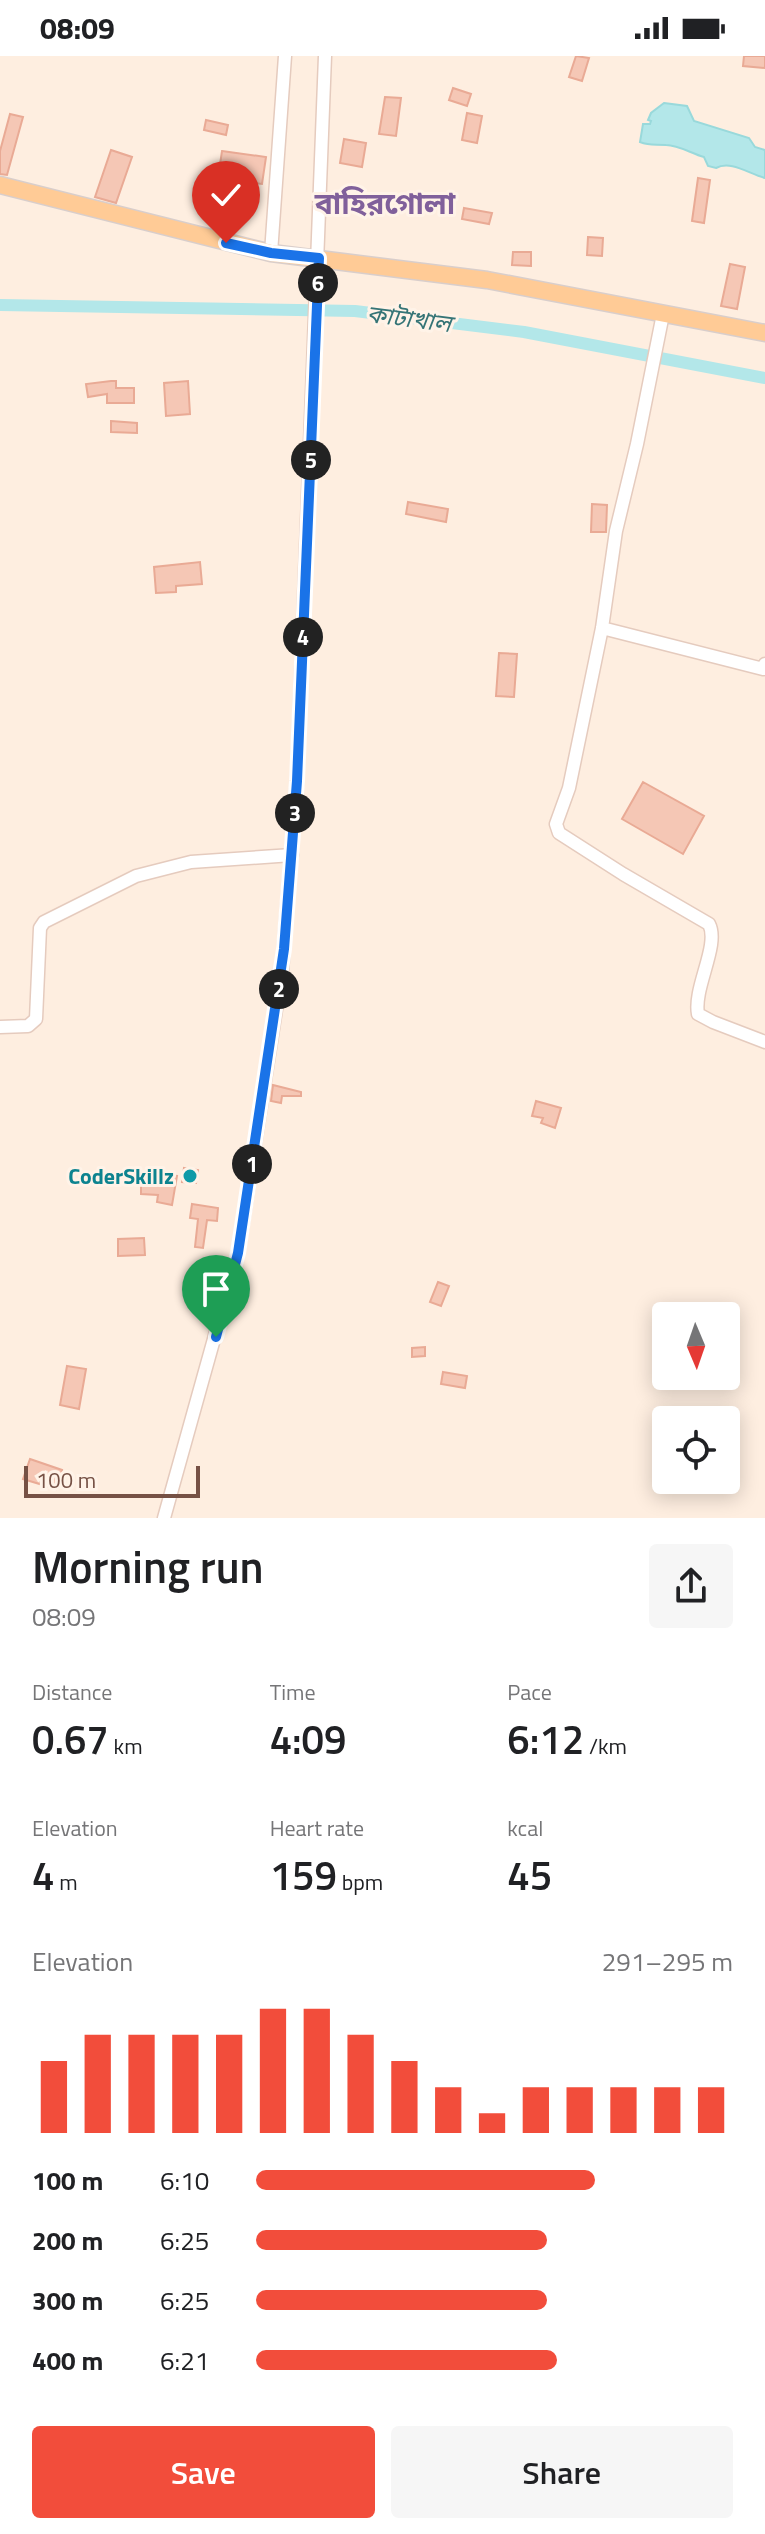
<!DOCTYPE html>
<html lang="en">
<head>
<meta charset="utf-8">
<style>
	body { margin:0; font-family:"Titillium Web","Noto Sans Bengali",sans-serif; background:#f6f6f6; color:#202124; height:100vh; display:flex; flex-direction:column; font-size:30px; white-space:nowrap }
	* { box-sizing:border-box; margin:0 }
	p { font-size:26px; color:#757577 }
	.icon { flex:none; width:44px; height:44px; fill:none; stroke:currentColor; stroke-width:2; stroke-linecap:round; stroke-linejoin:round }
	.map { position:relative; height:1462px; overflow:hidden }
	.side { display:flex; flex-direction:column; background:#fff; flex:1 }
	.side>* { flex:none }
	.needle { width:52px; rotate:178deg }
	.buttons { position:absolute; left:652px; top:1246px; display:grid; gap:16px }
	.buttons a { display:grid; place-items:center; width:88px; height:88px; border-radius:8px; background:#fff; box-shadow:0 4px 20px #0003; font-size:40px }
	.scale { position:absolute; left:24px; bottom:20px; width:176px; box-sizing:border-box; padding-left:8px; border:4px solid #765145; border-top:0; font-size:22px; line-height:28px; white-space:nowrap; color:#765145; -webkit-text-stroke:6px #fff3e8; paint-order:stroke }
	.pin { position:absolute; display:grid; place-items:center; width:68px; height:68px; color:#fff; margin:-82px -34px; border-radius:50% 50% 50% 0; rotate:-45deg; box-shadow:0 0 8px #0007 }
	.pin .icon { rotate:45deg }
	.km { position:absolute; width:40px; height:40px; margin:-20px; border-radius:50%; background:#222; color:#fff; font-size:22px; line-height:40px; text-align:center }
	.round { display:grid; place-items:center; flex:none; width:84px; height:84px; border-radius:8px; background:#f6f6f6 }
	.overview { display:flex; align-items:center; justify-content:space-between; height:136px; padding:0 32px }
	h1 { font-size:44px; font-weight:600; line-height:60px }
	.stats { display:grid; grid-template-columns:repeat(3,1fr); gap:12px; height:136px; padding:8px 32px }
	.stats div { display:grid; align-content:center }
	.stats b { font-size:40px; font-weight:600 }
	.stats small { font-size:22px; font-weight:400 }
	.stats p { font-size:22px }
	.chart { height:224px; padding:16px 32px }
	.chart p { display:flex; justify-content:space-between }
	.chart svg { width:100%; height:144px; margin-top:8px; stroke:#f24d3b; stroke-width:6 }
	.primary-button { display:flex; gap:16px; margin-top:auto; padding:16px 32px }
	.primary-button a { flex:1; height:92px; border-radius:8px; background:#f24d3b; color:#fff; font-size:32px; font-weight:600; line-height:92px; text-align:center }
	.primary-button a+a { background:#f6f6f6; color:#202124 }
	ul { padding:0 32px; list-style:none; font-size:26px }
	li { display:grid; grid-template-columns:128px 96px 1fr; align-items:center; height:60px }
	li i { height:20px; border-radius:10px; background:#f24d3b }
	.status { display:flex; justify-content:space-between; align-items:center; height:56px; padding:0 40px; background:#fff; direction:ltr }
	.status svg { height:22px; fill:currentColor }
	.map>svg:first-child { display:block }
</style>
</head>
<body>
<div class="status"><b>08:09</b><svg viewBox="0 0 49 12"><path d="M0 12V9h3v3zM5 12V6h3v6zM10 12V3h3v9zM15 12V0h3v12zM26 1h20v11H26zM47 4h2v5h-2z"/></svg></div>
<div class="map">
<svg width="765" height="1462" viewBox="0 0 765 1462">
	<rect width="100%" height="100%" fill="#feeee0"/>
	<path fill="#b3e7e9" stroke="#99d9db" stroke-width="2" d="M664,47L687,50L694,65L749,82L755,91L765,94V122C749,118 731,104 716,112L708,110L704,101C692,98 679,89 666,89C655,88 650,90 640,86L643,68H650L651,65L648,64L651,57Z"/>
	<g fill="none" stroke-linecap="round" stroke-linejoin="round">
		<path stroke="#b3e7e9" stroke-width="12" d="M0,249L355,255L524,276L765,322"/>
	</g>
	<path fill="#f5c7b5" stroke="#e9aa95" stroke-width="2" d="M576,0L589,2L582,25L569,21Z
		M744,0H765V12L743,10Z
		M453,32L471,38L467,50L449,44Z
		M385,41L401,42L396,80L379,78Z
		M467,57L482,60L477,87L462,84Z
		M10,58L23,61L7,119L0,118V95Z
		M206,64L228,69L226,79L204,74Z
		M344,83L366,87L362,111L340,107Z
		M111,94L132,101L116,147L95,141Z
		M222,95L266,101L262,128L218,122Z
		M698,122L710,124L704,167L692,165Z
		M464,152L492,157L489,168L462,163Z
		M588,181L603,182L602,200L587,199Z
		M513,196H531V210L512,209Z
		M730,208L745,211L737,253L721,250Z
		M111,325H116V332H134V347H107V338L88,341L86,328Z
		M188,325L190,358L166,360L164,327Z
		M111,365L137,367V377L111,376Z
		M408,446L448,453L446,466L406,458Z
		M592,448L607,449L606,476H591Z
		M200,506L202,528L176,530V536L156,537L154,511Z
		M499,597L517,598L514,641L496,640Z
		M643,726L704,760L683,798L622,763Z
		M273,1029L301,1036V1040H282L281,1047L271,1045Z
		M536,1045L561,1052L555,1072L541,1067L543,1062L532,1060Z
		M184,1112L198,1114L196,1127L182,1126Z
		M167,1119L177,1120L172,1149L157,1146L158,1139L141,1138V1127H166Z
		M192,1148L218,1152L217,1165L207,1164L203,1192L195,1191L198,1163L190,1162Z
		M144,1182L145,1199L118,1200V1183Z
		M438,1226L449,1230L441,1250L430,1246Z
		M425,1291V1300L412,1301V1292Z
		M67,1310L86,1313L79,1353L60,1349Z
		M443,1316L467,1320L465,1332L441,1328Z
		M30,1403L62,1414L56,1433L23,1423Z"/>
	<g fill="none" stroke-linecap="round" stroke-linejoin="round">
		<defs>
			<path id="minor" d="M271,197L285,0
				M663,258L637,388L616,475L602,572L569,732L556,768L559,777L623,818L709,868C720,889 693,932 698,958L713,966L765,986
				M602,572L763,613L765,608
				M0,971L28,970L36,963L40,872L44,866L136,820L191,806L292,799
				M164,1462L238,1197L282,915L297,725L325,0"/>
			<path id="major" d="M0,129L271,197L487,224L765,277"/>
		</defs>
		<use href="#minor" stroke="#e5cbbe" stroke-width="15"/>
		<use href="#major" stroke="#d9cecb" stroke-width="19"/>
		<use href="#minor" stroke="#fff" stroke-width="12"/>
		<use href="#major" stroke="#ffcb96" stroke-width="16"/>
	</g>
	<g fill="none" stroke-linecap="round" stroke-linejoin="round">
		<defs>
			<path id="route" d="M216,1281L238,1197L284,893L297,725L319,202L271,197L226,187"/>
		</defs>
		<use href="#route" stroke="#fff" stroke-width="16"/>
		<use href="#route" stroke="#1a73e8" stroke-width="10"/>
	</g>
	<circle fill="#0f9aa8" stroke="#fff3e8" stroke-width="3" cx="190" cy="1120" r="8"/>
	<g text-anchor="middle" dominant-baseline="central" stroke-width="6" stroke-linejoin="round" paint-order="stroke">
		<g font-size="22" font-weight="bold" fill="#0d838f" stroke="#fff3e8" text-anchor="end">
			<text x="174" y="1120">CoderSkillz</text>
		</g>
		<g font-size="24" font-style="italic" fill="#357476" stroke="#fff3e8">
			<text transform="translate(409 262) rotate(7)">কাটাখাল</text>
		</g>
		<g font-size="30" font-weight="bold" fill="#80609b" stroke="#fff3e8">
			<text x="385" y="147">বাহিরগোলা</text>
		</g>
	</g>
</svg>
<div class="buttons">
<a><svg class="needle" viewBox="-14 -14 28 28"><path d="M0-13l5 13h-10z" fill="#e53935"/><path d="M0 13l5-13h-10z" fill="#757577"/></svg></a>
<a><svg class="icon" aria-label="locate" viewBox="0 0 24 24"><circle cx="12" cy="12" r="6"/><path d="M12 2v4M12 18v4M2 12h4M18 12h4"/></svg></a>
</div>
<div class="scale">100 m</div>
<div class="pin" style="left:216px;top:1281px;background:#1e9e55"><svg class="icon" aria-label="arrive" viewBox="0 0 24 24"><path d="M6 21V4h12l-3 4 3 4H6"/></svg></div>
<div class="pin" style="left:226px;top:187px;background:#d93025"><svg class="icon" aria-label="check" viewBox="0 0 24 24"><path d="M5 12l5 5 9-10"/></svg></div>
<b class="km" style="left:252px;top:1108px">1</b>
<b class="km" style="left:279px;top:933px">2</b>
<b class="km" style="left:295px;top:757px">3</b>
<b class="km" style="left:303px;top:581px">4</b>
<b class="km" style="left:311px;top:404px">5</b>
<b class="km" style="left:318px;top:227px">6</b>
</div>
<section class="side">
<div class="overview"><div><h1>Morning run</h1><p>08:09</p></div><a class="round"><svg class="icon" aria-label="share" viewBox="0 0 24 24"><path d="M12 15V3M7 8l5-5 5 5M5 13v7h14v-7"/></svg></a></div>
<div class="stats">
<div><p>Distance</p><b>0.67<small> km</small></b></div>
<div><p>Time</p><b>4:09</b></div>
<div><p>Pace</p><b>6:12<small> /km</small></b></div>
</div>
<div class="stats">
<div><p>Elevation</p><b>4<small> m</small></b></div>
<div><p>Heart rate</p><b>159<small> bpm</small></b></div>
<div><p>kcal</p><b>45</b></div>
</div>
<div class="chart"><p><span>Elevation</span>291–295 m</p>
<svg viewBox="0 0 160 44" preserveAspectRatio="none"><path d="M5 44V22M15 44V14M25 44V14M35 44V14M45 44V14M55 44V6M65 44V6M75 44V14M85 44V22M95 44V30M105 44V38M115 44V30M125 44V30M135 44V30M145 44V30M155 44V30"/></svg>
</div>
<ul>
<li><b>100 m</b>6:10<i style="width:71%"></i></li>
<li><b>200 m</b>6:25<i style="width:61%"></i></li>
<li><b>300 m</b>6:25<i style="width:61%"></i></li>
<li><b>400 m</b>6:21<i style="width:63%"></i></li>
</ul>
<div class="primary-button"><a>Save</a><a>Share</a></div>
</section>
</body>
</html>
